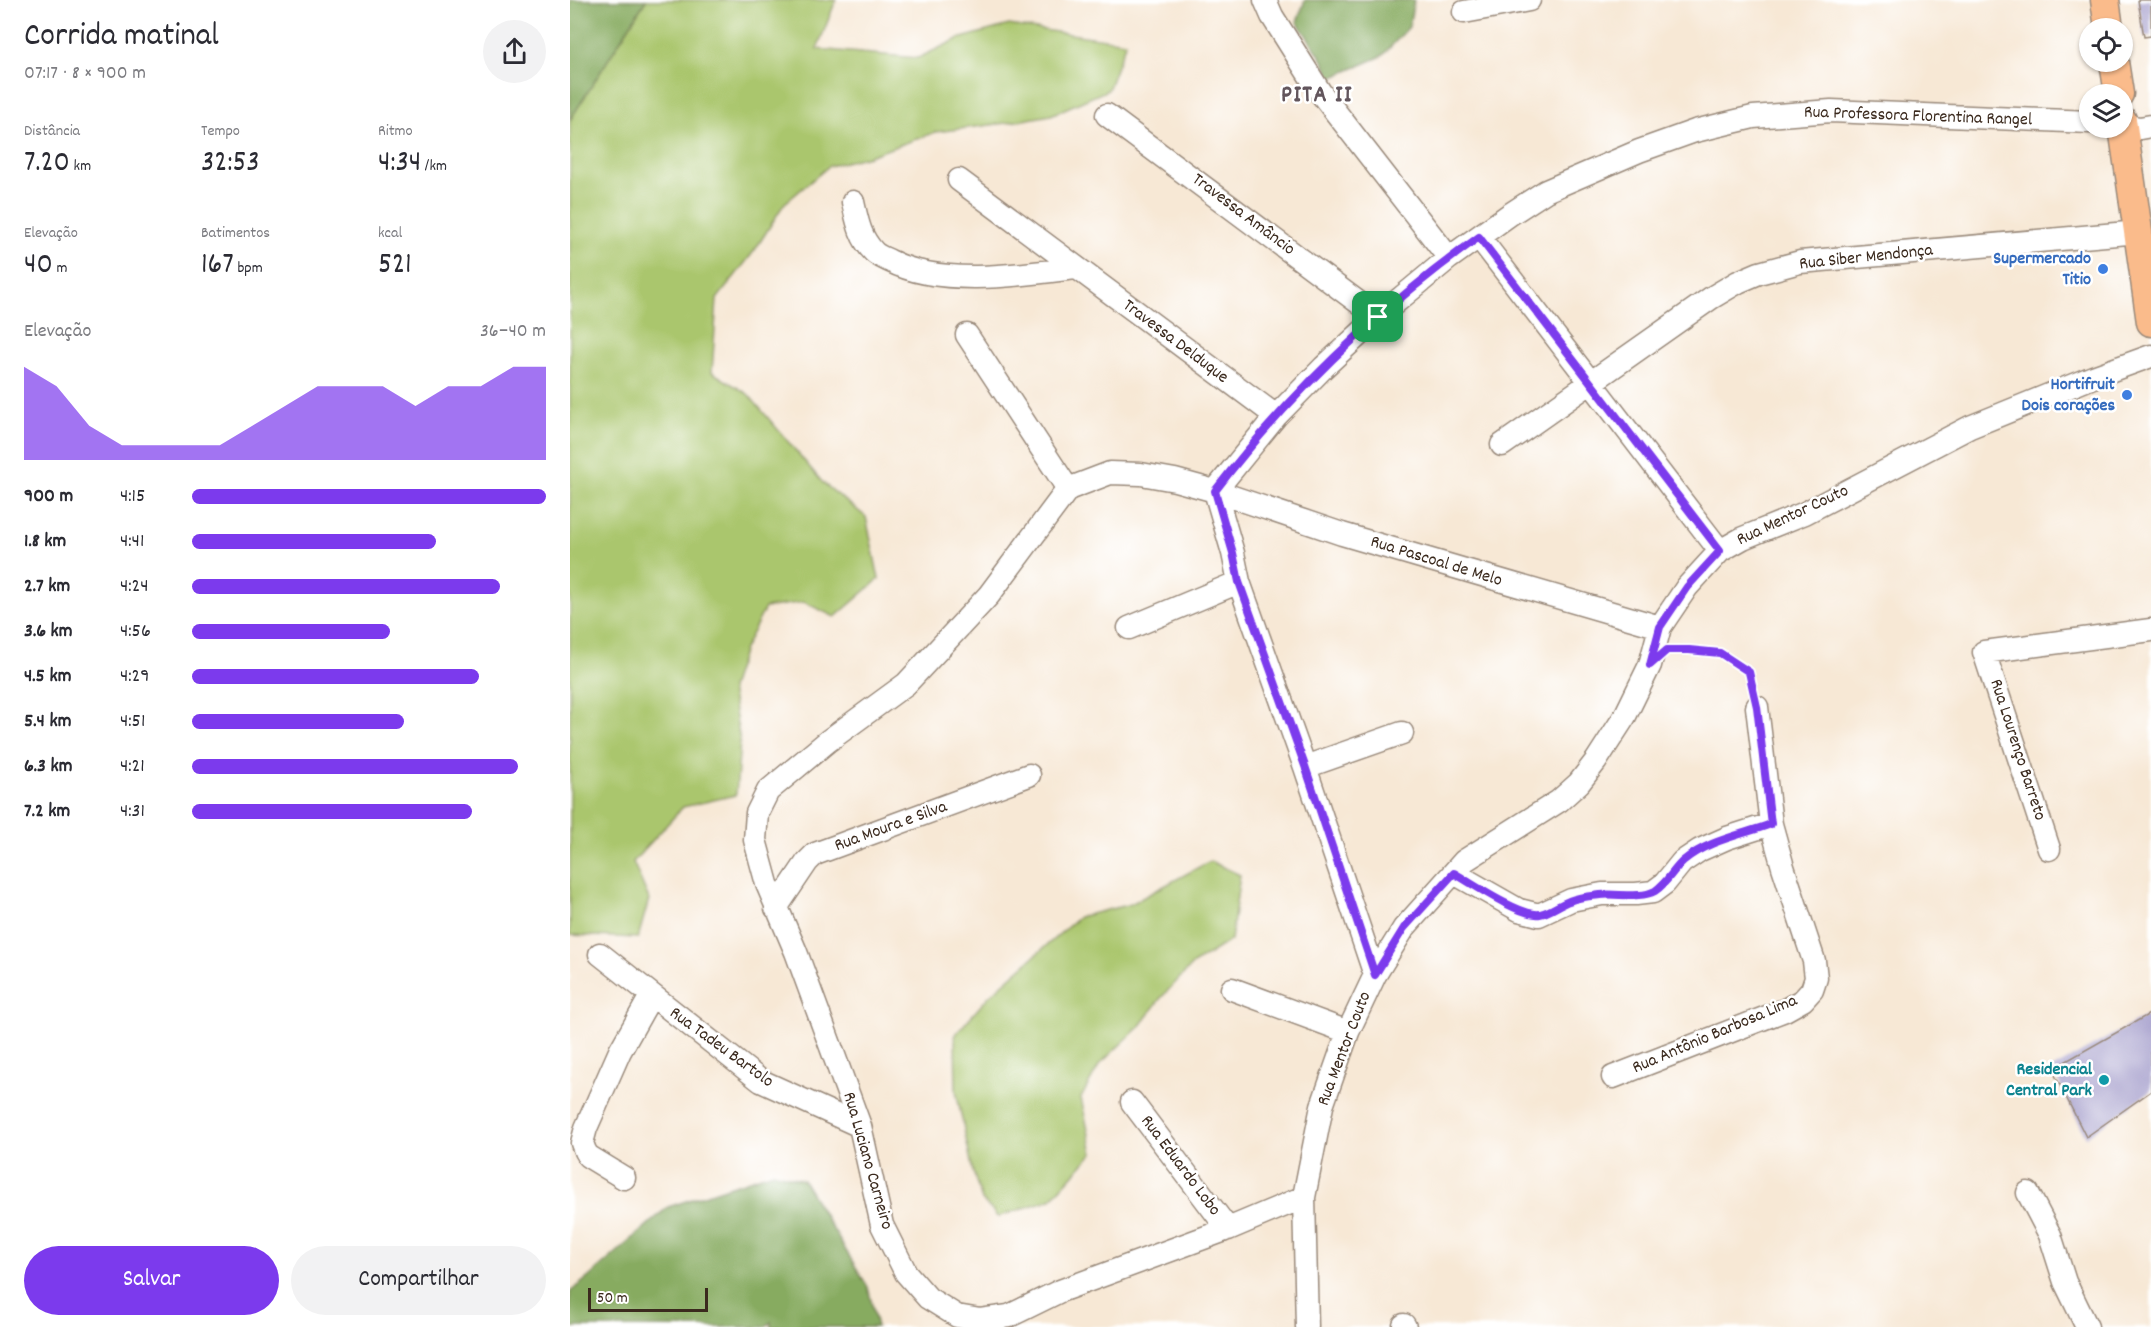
<!DOCTYPE html>
<html lang="pt">
<head>
<meta charset="utf-8">
<style>
	body { margin:0; font-family:Dekko,sans-serif; background:#f2f2f3; color:#2b2b33; height:100vh; display:flex; flex-direction:column; font-size:22px; white-space:nowrap }
	* { box-sizing:border-box; margin:0 }
	p { font-size:20px; color:#7c7c81 }
	.icon { flex:none; width:33px; height:33px; fill:none; stroke:currentColor; stroke-width:2; stroke-linecap:round; stroke-linejoin:round }
	.map { position:relative; flex:1; overflow:hidden }
	.sheet { display:flex; flex-direction:column; background:#fff; width:570px }
	.sheet>* { flex:none }
	.tools { position:absolute; left:1509px; top:18px; display:grid; gap:12px }
	.tools a { display:grid; place-items:center; width:54px; height:54px; border-radius:50%; background:#fff; box-shadow:0 2px 4px #0004; font-size:30px }
	.scale { position:absolute; left:18px; bottom:15px; width:120px; box-sizing:border-box; padding-left:6px; border:3px solid #3b2a1e; border-top:0; font-size:16px; line-height:21px; white-space:nowrap; color:#3b2a1e; -webkit-text-stroke:4px #fff; paint-order:stroke }
	.pin { position:absolute; display:grid; place-items:center; width:51px; height:51px; color:#fff; margin:-26px; border-radius:12px; box-shadow:0 3px 9px #0006 }
	.round { display:grid; place-items:center; flex:none; width:63px; height:63px; border-radius:32px; background:#f2f2f3 }
	.head { display:flex; align-items:center; justify-content:space-between; height:102px; padding:0 24px }
	h1 { font-size:33px; font-weight:600; line-height:45px }
	.stats { display:grid; grid-template-columns:repeat(3,1fr); gap:9px; height:102px; padding:6px 24px }
	.stats div { display:grid; align-content:center }
	.stats b { font-size:30px; font-weight:600 }
	.stats small { font-size:16px; font-weight:400 }
	.stats p { font-size:16px }
	.chart { height:168px; padding:12px 24px }
	.chart p { display:flex; justify-content:space-between }
	.chart svg { width:100%; height:108px; margin-top:6px; fill:#7c3aed; opacity:.7 }
	.button { display:flex; gap:12px; margin-top:auto; padding:12px 24px }
	.button a { flex:1; height:69px; border-radius:36px; background:#7c3aed; color:#fff; font-size:24px; font-weight:600; line-height:69px; text-align:center }
	.button a+a { background:#f2f2f3; color:#2b2b33 }
	ul { padding:0 24px; list-style:none; font-size:20px }
	li { display:grid; grid-template-columns:96px 72px 1fr; align-items:center; height:45px }
	li i { height:15px; border-radius:8px; background:#7c3aed }
	main { display:flex; flex:1; min-height:0 }
	.map>svg:first-child { display:block }
</style>
</head>
<body>
<main>
<section class="sheet">
<div class="head"><div><h1>Corrida matinal</h1><p>07:17 · 8 × 900 m</p></div><a class="round"><svg class="icon" aria-label="share" viewBox="0 0 24 24"><path d="M12 15V3M7 8l5-5 5 5M5 13v7h14v-7"/></svg></a></div>
<div class="stats">
<div><p>Distância</p><b>7.20<small> km</small></b></div>
<div><p>Tempo</p><b>32:53</b></div>
<div><p>Ritmo</p><b>4:34<small> /km</small></b></div>
</div>
<div class="stats">
<div><p>Elevação</p><b>40<small> m</small></b></div>
<div><p>Batimentos</p><b>167<small> bpm</small></b></div>
<div><p>kcal</p><b>521</b></div>
</div>
<div class="chart"><p><span>Elevação</span>36–40 m</p>
<svg viewBox="0 0 160 44" preserveAspectRatio="none"><path d="M0 44V6L10 14L20 30L30 38L40 38L50 38L60 38L70 30L80 22L90 14L100 14L110 14L120 22L130 14L140 14L150 6L160 6V44z"/></svg>
</div>
<ul>
<li><b>900 m</b>4:15<i style="width:100%"></i></li>
<li><b>1.8 km</b>4:41<i style="width:69%"></i></li>
<li><b>2.7 km</b>4:24<i style="width:87%"></i></li>
<li><b>3.6 km</b>4:56<i style="width:56%"></i></li>
<li><b>4.5 km</b>4:29<i style="width:81%"></i></li>
<li><b>5.4 km</b>4:51<i style="width:60%"></i></li>
<li><b>6.3 km</b>4:21<i style="width:92%"></i></li>
<li><b>7.2 km</b>4:31<i style="width:79%"></i></li>
</ul>
<div class="button"><a>Salvar</a><a>Compartilhar</a></div>
</section>
<div class="map">
<svg width="1581" height="1327" viewBox="0 0 1581 1327">
	<rect width="100%" height="100%" fill="#fff"/>
	<filter id="ink" filterUnits="userSpaceOnUse"><feTurbulence type="fractalNoise" baseFrequency=".0167" numOctaves="2"/><feDisplacementMap in="SourceGraphic" scale="12" xChannelSelector="R" yChannelSelector="G"/><feConvolveMatrix kernelMatrix="1 2 1 2 8 2 1 2 1" color-interpolation-filters="sRGB"/></filter>
	<filter id="wash" filterUnits="userSpaceOnUse"><feTurbulence type="fractalNoise" baseFrequency=".008" numOctaves="4" result="noise"/><feDisplacementMap in="SourceGraphic" scale="24" xChannelSelector="R" yChannelSelector="G"/><feGaussianBlur stdDeviation="1.35" result="paint"/><feColorMatrix in="noise" values="0 0 0 0 0 0 0 0 0 0 0 0 0 0 0 0 0 1.4 0 .05"/><feComposite in="paint" operator="in"/></filter>
	<g filter="url(#wash)">
		<rect width="100%" height="100%" fill="#f7e8d5"/>
		<path fill="#aac66d" stroke="#727846" stroke-width="1.5" d="M76,0H266L247,49L348,58L388,39L439,25L556,42L538,90L481,115L436,123L366,132L299,156L259,166L214,204L185,250L147,299L142,372L178,394L253,483L296,517L309,579L265,617L234,602L195,608L174,649L161,688L170,741L166,795L113,807L63,862L79,899L68,938L0,935V120Z
			M640,861L670,875L661,940L623,964L590,999L569,1027L530,1064L511,1098L523,1153L481,1199L428,1217L412,1200L403,1172L386,1091L385,1035L419,996L509,917L561,904Z"/>
		<path fill="#87ab60" stroke="#616a3f" stroke-width="1.5" d="M0,0H76L0,120Z
			M735,0H844L839,27L812,56L761,78L751,57L727,22Z
			M203,1172L233,1180L298,1287L307,1327H201V1322L195,1327H0V1292L20,1276L98,1207Z"/>
		<g id="blocks">
			<path fill="#aaa4cf" d="M1568,0H1581V36L1574,37Z
				M1581,1013V1091L1516,1137L1482,1069Z"/>
		</g>
	</g>
	<g filter="url(#ink)">
		<use href="#blocks" fill-opacity="0" stroke="#99897a" stroke-width="1.5"/>
		<g fill="none" stroke-linecap="round" stroke-linejoin="round">
			<defs>
				<path id="minor" d="M695,0L702,16L750,92L879,258
					M894,12L959,0
					M537,115L808,317
					M1552,126L1570,128L1581,126
					M389,180L706,416
					M283,202C287,220 290,238 304,252C308,256 314,258 320,261C370,287 450,275 505,268
					M909,237L1150,551
					M397,335L498,489
					M932,445L1141,298L1168,282L1189,273L1230,262L1569,232
					M645,491L663,553L669,582L735,767L805,975
					M645,491L772,534L1090,627
					M559,628L669,582
					M735,767L832,733
					M1479,849L1414,652L1581,630
					M884,873L949,910L969,915L1001,900L1032,894H1066L1083,892L1095,883L1112,862L1130,850L1157,838L1201,824
					M206,908L237,862L245,854L459,775
					M30,954L191,1081L290,1126
					M662,989L778,1032
					M1043,1077L1215,1010L1233,1000L1242,990L1246,978L1244,961L1213,867L1201,824L1187,707
					M562,1102L658,1229
					M54,1178L18,1156L15,1151L12,1143L16,1128L50,1051L81,996
					M1458,1193L1480,1235L1495,1282L1517,1327
					M734,1197L658,1229L490,1291L439,1316L410,1320L387,1316L358,1298L336,1273L312,1225L290,1126L226,952L197,884L185,840L187,813L198,791L258,741L336,684L419,595L498,489L540,473L571,474L605,480L645,491L706,416L754,367L808,317L879,258L939,215L976,191L1069,151L1125,131L1183,117L1261,111L1520,122
					M834,1325L835,1327
					M737,1327L734,1197L752,1106L778,1032L805,975L834,928L894,861L989,801L1009,783L1026,761L1055,716L1080,665L1090,627L1117,587L1150,551L1173,538L1235,513L1400,427L1523,377L1581,356"/>
				<path id="major" d="M1535,0L1539,28
					M1544,62L1549,94
					M1552,120L1581,322"/>
			</defs>
			<use href="#minor" stroke="#99897a" stroke-width="25"/>
			<use href="#major" stroke="#99897a" stroke-width="31"/>
			<path stroke="#99897a" stroke-width="3" stroke-dasharray="4.5 4.5" stroke-linecap="butt" d="M1102,650L1150,653L1179,672L1183,690"/>
			<use href="#minor" stroke="#fff" stroke-width="22"/>
			<use href="#major" stroke="#fabb8b" stroke-width="28"/>
		</g>
	</g>
	<g fill="none" stroke-linecap="round" stroke-linejoin="round" filter="url(#ink)">
		<defs>
			<path id="route" d="M909,237L1150,551L1117,587L1090,627L1080,665L1097,650H1119L1150,653L1179,672L1187,707L1201,824C1172,835 1138,840 1113,861C1103,870 1097,883 1085,891C1070,899 1047,893 1030,895C1020,896 1008,897 999,901C990,904 979,913 970,914C951,917 901,883 884,873L834,928L805,975L735,766L669,582L663,553L645,491C720,393 809,309 909,237Z"/>
		</defs>
		<use href="#route" stroke="#fff" stroke-width="12"/>
		<use href="#route" stroke="#7c3aed" stroke-width="8"/>
	</g>
	<g fill="#3f7fe0" stroke="#fff" stroke-width="2">
		<circle cx="1533" cy="269" r="6"/>
		<circle cx="1557" cy="395" r="6"/>
	</g>
	<circle fill="#0f9aa8" stroke="#fff" stroke-width="2" cx="1534" cy="1080" r="6"/>
	<g text-anchor="middle" dominant-baseline="central" stroke-width="5" stroke-linejoin="round" paint-order="stroke">
		<g font-size="18" fill="#3b2a1e" stroke="#fff">
			<text transform="translate(1348 117) rotate(2)">Rua Professora Florentina Rangel</text>
			<text transform="translate(673 215) rotate(37)">Travessa Amâncio</text>
			<text transform="translate(1296 258) rotate(-6)">Rua Siber Mendonça</text>
			<text transform="translate(605 342) rotate(37)">Travessa Delduque</text>
			<text transform="translate(1223 516) rotate(-25)">Rua Mentor Couto</text>
			<text transform="translate(866 562) rotate(17)">Rua Pascoal de Melo</text>
			<text transform="translate(1447 750) rotate(72)">Rua Lourenço Barreto</text>
			<text transform="translate(321 827) rotate(-20)">Rua Moura e Silva</text>
			<text transform="translate(1145 1035) rotate(-23)">Rua Antônio Barbosa Lima</text>
			<text transform="translate(151 1048) rotate(36)">Rua Tadeu Bartolo</text>
			<text transform="translate(775 1049) rotate(-69)">Rua Mentor Couto</text>
			<text transform="translate(297 1161) rotate(74)">Rua Luciano Carneiro</text>
			<text transform="translate(610 1166) rotate(53)">Rua Eduardo Lobo</text>
		</g>
		<g font-size="18" font-weight="bold" fill="#366cbe" stroke="#fff" text-anchor="end">
			<text x="1521" y="259">Supermercado<tspan x="1521" dy="21">Titio</tspan></text>
			<text x="1545" y="385">Hortifruit<tspan x="1545" dy="21">Dois corações</tspan></text>
		</g>
		<g font-size="18" font-weight="bold" fill="#0d838f" stroke="#fff" text-anchor="end">
			<text x="1522" y="1070">Residencial<tspan x="1522" dy="21">Central Park</tspan></text>
		</g>
		<g font-size="24" font-weight="bold" letter-spacing="1.5" fill="#62555c" stroke="#fff">
			<text x="747" y="96">PITA II</text>
		</g>
	</g>
</svg>
<div class="tools">
<a><svg class="icon" aria-label="locate" viewBox="0 0 24 24"><circle cx="12" cy="12" r="6"/><path d="M12 2v4M12 18v4M2 12h4M18 12h4"/></svg></a>
<a><svg class="icon" aria-label="layers" viewBox="0 0 24 24"><path d="M12 4l9 5-9 5-9-5zM3 14l9 5 9-5"/></svg></a>
</div>
<div class="scale">50 m</div>
<div class="pin" style="left:808px;top:317px;background:#1e9e55"><svg class="icon" aria-label="arrive" viewBox="0 0 24 24"><path d="M6 21V4h12l-3 4 3 4H6"/></svg></div>
</div>
</main>
</body>
</html>
